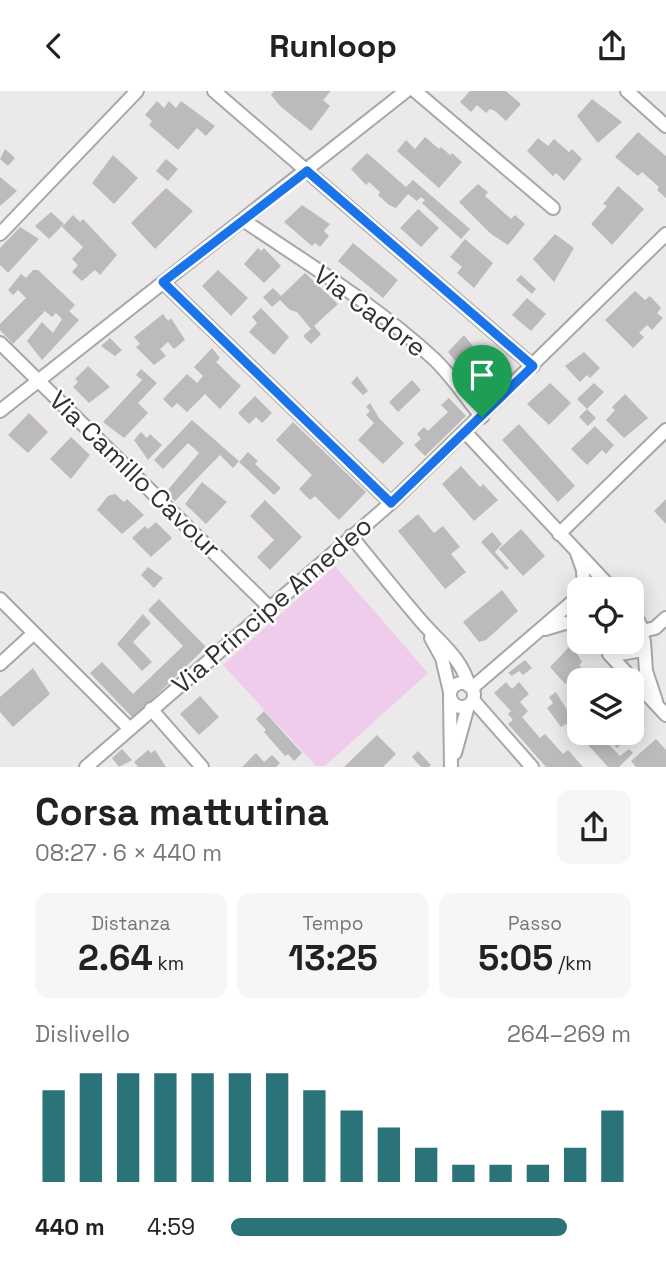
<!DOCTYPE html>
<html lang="it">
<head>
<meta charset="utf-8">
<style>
	body { margin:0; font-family:"Space Grotesk",sans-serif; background:#f6f6f6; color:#222; height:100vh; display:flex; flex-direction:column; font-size:26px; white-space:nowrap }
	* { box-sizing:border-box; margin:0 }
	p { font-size:23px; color:#767676 }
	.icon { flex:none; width:38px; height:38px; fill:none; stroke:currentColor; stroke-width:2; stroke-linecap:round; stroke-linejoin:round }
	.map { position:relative; height:676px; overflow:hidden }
	.sheet { display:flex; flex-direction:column; background:#fff; flex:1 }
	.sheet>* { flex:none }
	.fabs { position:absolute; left:567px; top:486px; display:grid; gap:14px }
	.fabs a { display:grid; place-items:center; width:77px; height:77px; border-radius:14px; background:#fff; box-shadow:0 4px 18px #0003; font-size:35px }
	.pin { position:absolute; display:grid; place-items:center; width:60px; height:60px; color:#fff; margin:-72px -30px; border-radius:50% 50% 50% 0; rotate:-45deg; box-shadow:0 0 7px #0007 }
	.pin .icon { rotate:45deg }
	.round { display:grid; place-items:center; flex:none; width:74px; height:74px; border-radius:14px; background:#f6f6f6 }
	.head { display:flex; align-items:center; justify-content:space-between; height:119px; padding:0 35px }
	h1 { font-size:38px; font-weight:700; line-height:52px }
	.figures { display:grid; grid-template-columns:repeat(3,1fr); gap:10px; height:119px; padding:7px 35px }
	.figures div { display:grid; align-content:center; border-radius:14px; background:#f6f6f6; text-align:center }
	.figures b { font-size:35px; font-weight:700 }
	.figures small { font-size:19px; font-weight:400 }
	.figures p { font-size:19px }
	.chart { height:196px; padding:14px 35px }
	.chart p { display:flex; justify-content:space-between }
	.chart svg { width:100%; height:126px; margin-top:7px; stroke:#297379; stroke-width:6 }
	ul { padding:0 35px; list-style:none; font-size:23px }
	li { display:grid; grid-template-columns:112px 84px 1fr; align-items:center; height:52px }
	li i { height:18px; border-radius:9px; background:#297379 }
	header { display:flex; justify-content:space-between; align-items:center; height:91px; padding:0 35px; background:#fff; font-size:32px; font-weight:700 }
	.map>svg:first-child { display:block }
</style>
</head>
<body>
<header><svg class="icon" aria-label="back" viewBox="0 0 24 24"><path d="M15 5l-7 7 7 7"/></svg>Runloop<svg class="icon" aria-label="share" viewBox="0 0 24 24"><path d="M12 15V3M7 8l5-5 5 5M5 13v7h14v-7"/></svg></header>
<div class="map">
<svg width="666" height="676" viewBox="0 0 666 676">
	<rect width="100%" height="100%" fill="#ece9eb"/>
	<path fill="#efcceb" d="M335,475L428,582L325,675H316L223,574Z"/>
	<path fill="#bdbabd" d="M274,0H331L323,9L330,15L311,40L280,15L271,4Z
		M470,0H506L521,13L506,30L495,20L490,18L486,22L477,14L471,21L460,11Z
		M592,8L622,31L598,52L577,25Z
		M157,10L164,17L169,10L176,17L181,10L215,35L206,45L197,37L178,59L149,34L152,30L145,24Z
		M638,41L666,65V107L657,99L659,96L642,81L638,85L615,66Z
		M425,46L439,58L441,56L450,64L452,62L462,71L439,97L397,60L406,49L415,58Z
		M538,47L548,55L554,48L569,61L572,58L582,68L564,90L556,82L553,85L527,60Z
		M5,58L15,67L8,75L0,68Z
		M367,62L406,96L413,89L470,138L461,148L422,112L425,109L421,106L417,110L408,103L396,117L389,114L378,104L380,101L369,91L366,94L351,78Z
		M113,64L138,87L114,113L92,92Z
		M166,68L178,78L168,90L156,80Z
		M0,86L17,100L0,115Z
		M478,93L488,101L485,105L511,128L515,124L525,133L508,154L491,143L459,111Z
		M618,95L644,118L612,154L591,133L607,115L603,113Z
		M166,97L193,120L155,158L131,132Z
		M302,114L330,133L324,140L329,145L320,156L315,152L312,155L284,131Z
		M418,118L439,137L421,156L400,137Z
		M51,121L64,133L49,148L35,135Z
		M73,124L80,131L83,128L117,164L100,184L95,179L82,190L72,181L78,174L72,168L83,156L62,136Z
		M20,136L39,148L8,182L0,174V157Z
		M555,143L574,157L554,191L533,168Z
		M465,148L493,172L474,197L457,182L462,176L450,166Z
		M353,152L398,189L383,207L338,170Z
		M258,157L261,160L264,157L281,175L264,192L244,173Z
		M33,179H38L75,214L69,220L79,229L42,269L27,250L42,231L53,242L62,228L56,222L52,226L45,220L13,253L0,239V233L26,207L18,199L13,204L8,199L21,183L26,187Z
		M218,179L248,207L231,225L202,195Z
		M305,182L338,213L314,235L321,243L311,253L303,245L311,238L297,221L290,219L280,209L272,216L263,206L273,197L281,205Z
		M521,184L536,198L532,203L516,189Z
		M635,200L645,209L650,205L661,217L657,222L663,227L652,239L647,234L639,242L644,246L633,257L605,229Z
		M527,207L546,223L531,240L512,224Z
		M261,217L289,246L274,264L249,241L257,232L252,226Z
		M163,223L168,230L171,227L185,249L174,258L168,251L160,258L166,265L154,274L136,256L140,253L134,246Z
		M464,244L491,277L474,293L448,261Z
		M110,247L122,259L115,265L101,255Z
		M212,257L220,267L216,271L241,295L220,318L205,303L187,321L177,312L172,317L163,308L187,283L197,292L203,285L194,276Z
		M584,261L600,277L590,287L587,284L580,291L565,275Z
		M88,275L110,296L89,312L73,296L78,291L75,288Z
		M141,278L157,292L138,312L148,322L124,347L103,331L142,289L136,284Z
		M357,285L368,300L363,304L351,292Z
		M412,289L421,299L398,321L389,311Z
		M550,292L571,312L549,334L527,313Z
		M594,292L604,301L587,318L577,308Z
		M625,303L648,327L624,347L606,329L615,319L612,316Z
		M255,305L272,322L262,332L256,326L249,333L238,322Z
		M449,307L466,325L425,365L414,354L421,348L417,343L424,336L428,340L448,321L441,314Z
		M370,312L379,327L404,352L383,373L358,349L374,332L366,324L370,320L366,316Z
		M587,318L596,327L588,335L579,326Z
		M29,322L48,341L28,362L8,344Z
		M192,329L239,370L233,377L220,364L175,410L166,401L199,362L188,352L163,378L154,369Z
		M293,331L366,401L339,429L315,405L310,409L299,398L312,384L276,349Z
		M519,333L575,395L558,411L502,349Z
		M595,335L614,354L606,363L602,359L587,374L571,358Z
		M141,341L147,347L150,343L162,354L148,369L134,349Z
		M71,346L90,364L71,388L50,368Z
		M248,361L258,370L255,373L281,397L274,404L239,371Z
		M461,375L480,396L483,393L498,409L474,430L442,393Z
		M202,391L227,411L206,433L185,413Z
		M115,403L124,411L127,408L144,424L122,443L97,419L108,405Z
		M666,408V433L654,420Z
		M265,409L302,446L270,479L257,466L274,449L250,425Z
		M418,423L434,442L443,435L460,456L451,463L466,481L445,498L398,440Z
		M156,431L172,447L151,466L132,447L145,435L148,438Z
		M521,438L545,465L523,485L499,458Z
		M492,441L502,453L495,461L509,477L506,479L481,451Z
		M148,476L163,487L154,497L141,484Z
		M502,499L518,520L486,549L479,551L463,531Z
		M159,508L206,556L133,627L90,582L102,571L133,603L183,555L148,519Z
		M143,523L151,532L133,551L152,571L142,580L117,553Z
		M570,555L578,564L582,571L579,574L590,585L597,579L606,590H579V601L569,590L565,593L550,576Z
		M525,569L532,577L523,584L519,580L512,585L508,582Z
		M33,577L50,603L13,636L0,621V606Z
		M506,591L512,598L519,591L529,603L520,611L528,620L522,626L540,647L545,643L563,663L568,659L583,676H546L508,633L513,629L508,623L511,620L494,602Z
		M556,601L575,632L569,637L566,633L561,636L547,617L553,612L549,606Z
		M200,605L219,626L199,644L180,623Z
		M264,620L302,662L294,670L288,663L285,665L264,641L266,639L256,628Z
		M632,635L636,639L617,657L604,642H632Z
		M585,642H598L620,665L629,658L633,662L619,676H608L581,646Z
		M377,644L396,663L383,676H344Z
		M656,648L666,659V676H636L631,670Z
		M122,658L132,669L119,676L112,667Z
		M148,659L151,662L155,659L166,676H138L134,671Z
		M418,660L431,674L429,676H421L412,666Z
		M256,662L264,671L272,664L280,672L276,676H242Z"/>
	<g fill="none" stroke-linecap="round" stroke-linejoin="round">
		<defs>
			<path id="street" d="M214,0L533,275
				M415,0L553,117
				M627,0L666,35
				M243,129C308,173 377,215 434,268C452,285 466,307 482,326
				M0,143L137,0
				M163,191L391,412
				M0,252L269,516
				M0,320L406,0
				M466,342L613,499
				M559,443L666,339
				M351,445C374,473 397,502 421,530C440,552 461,566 469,595
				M577,462L583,479L584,499
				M0,508L129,637
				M545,538L565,532L579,533
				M643,540L655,537L666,527
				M431,547L442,567L450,601
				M644,550L646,580L656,610
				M599,551L615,564L637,560C648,546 642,534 632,521
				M609,563L666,624
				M0,573L34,542
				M450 604a12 12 0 1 1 24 0a12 12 0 1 1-24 0Z
				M472,597L579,505
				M450,608L451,676
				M473,609L532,676
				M151,618L202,676
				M455,662L468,615
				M86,676L391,412L666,143"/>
		</defs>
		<use href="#street" stroke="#a8a6a8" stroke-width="16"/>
		<use href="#street" stroke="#fff" stroke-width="12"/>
	</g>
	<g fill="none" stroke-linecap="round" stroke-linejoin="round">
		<defs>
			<path id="route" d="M307,80L533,275L391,412L163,191Z"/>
		</defs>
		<use href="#route" stroke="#fff" stroke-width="14"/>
		<use href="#route" stroke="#1a73e8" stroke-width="9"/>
	</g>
	<g text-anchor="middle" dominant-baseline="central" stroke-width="5" stroke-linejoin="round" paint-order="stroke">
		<g font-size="26" fill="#323132" stroke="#fff">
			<text transform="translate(370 220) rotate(37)">Via Cadore</text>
			<text transform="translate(135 383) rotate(44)">Via Camillo Cavour</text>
			<text transform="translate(272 514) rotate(-41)">Via Principe Amedeo</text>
		</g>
	</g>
</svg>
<div class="fabs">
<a><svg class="icon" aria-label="locate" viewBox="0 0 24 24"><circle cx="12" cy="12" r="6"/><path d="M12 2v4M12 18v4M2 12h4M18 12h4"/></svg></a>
<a><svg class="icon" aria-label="layers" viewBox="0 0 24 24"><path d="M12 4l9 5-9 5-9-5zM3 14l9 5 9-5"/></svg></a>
</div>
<div class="pin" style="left:482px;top:326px;background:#1e9e55"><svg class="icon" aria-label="arrive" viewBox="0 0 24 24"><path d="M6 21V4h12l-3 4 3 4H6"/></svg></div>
</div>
<section class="sheet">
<div class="head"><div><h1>Corsa mattutina</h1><p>08:27 · 6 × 440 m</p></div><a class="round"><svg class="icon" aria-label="share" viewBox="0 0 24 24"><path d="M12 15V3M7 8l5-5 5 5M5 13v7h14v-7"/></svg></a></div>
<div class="figures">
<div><p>Distanza</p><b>2.64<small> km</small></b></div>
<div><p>Tempo</p><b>13:25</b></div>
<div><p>Passo</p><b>5:05<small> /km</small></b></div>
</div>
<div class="chart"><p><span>Dislivello</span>264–269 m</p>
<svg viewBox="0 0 160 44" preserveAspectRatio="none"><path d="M5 44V12M15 44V6M25 44V6M35 44V6M45 44V6M55 44V6M65 44V6M75 44V12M85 44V19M95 44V25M105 44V32M115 44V38M125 44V38M135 44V38M145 44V32M155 44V19"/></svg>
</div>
<ul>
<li><b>440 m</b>4:59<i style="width:84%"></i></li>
</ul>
</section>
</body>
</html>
